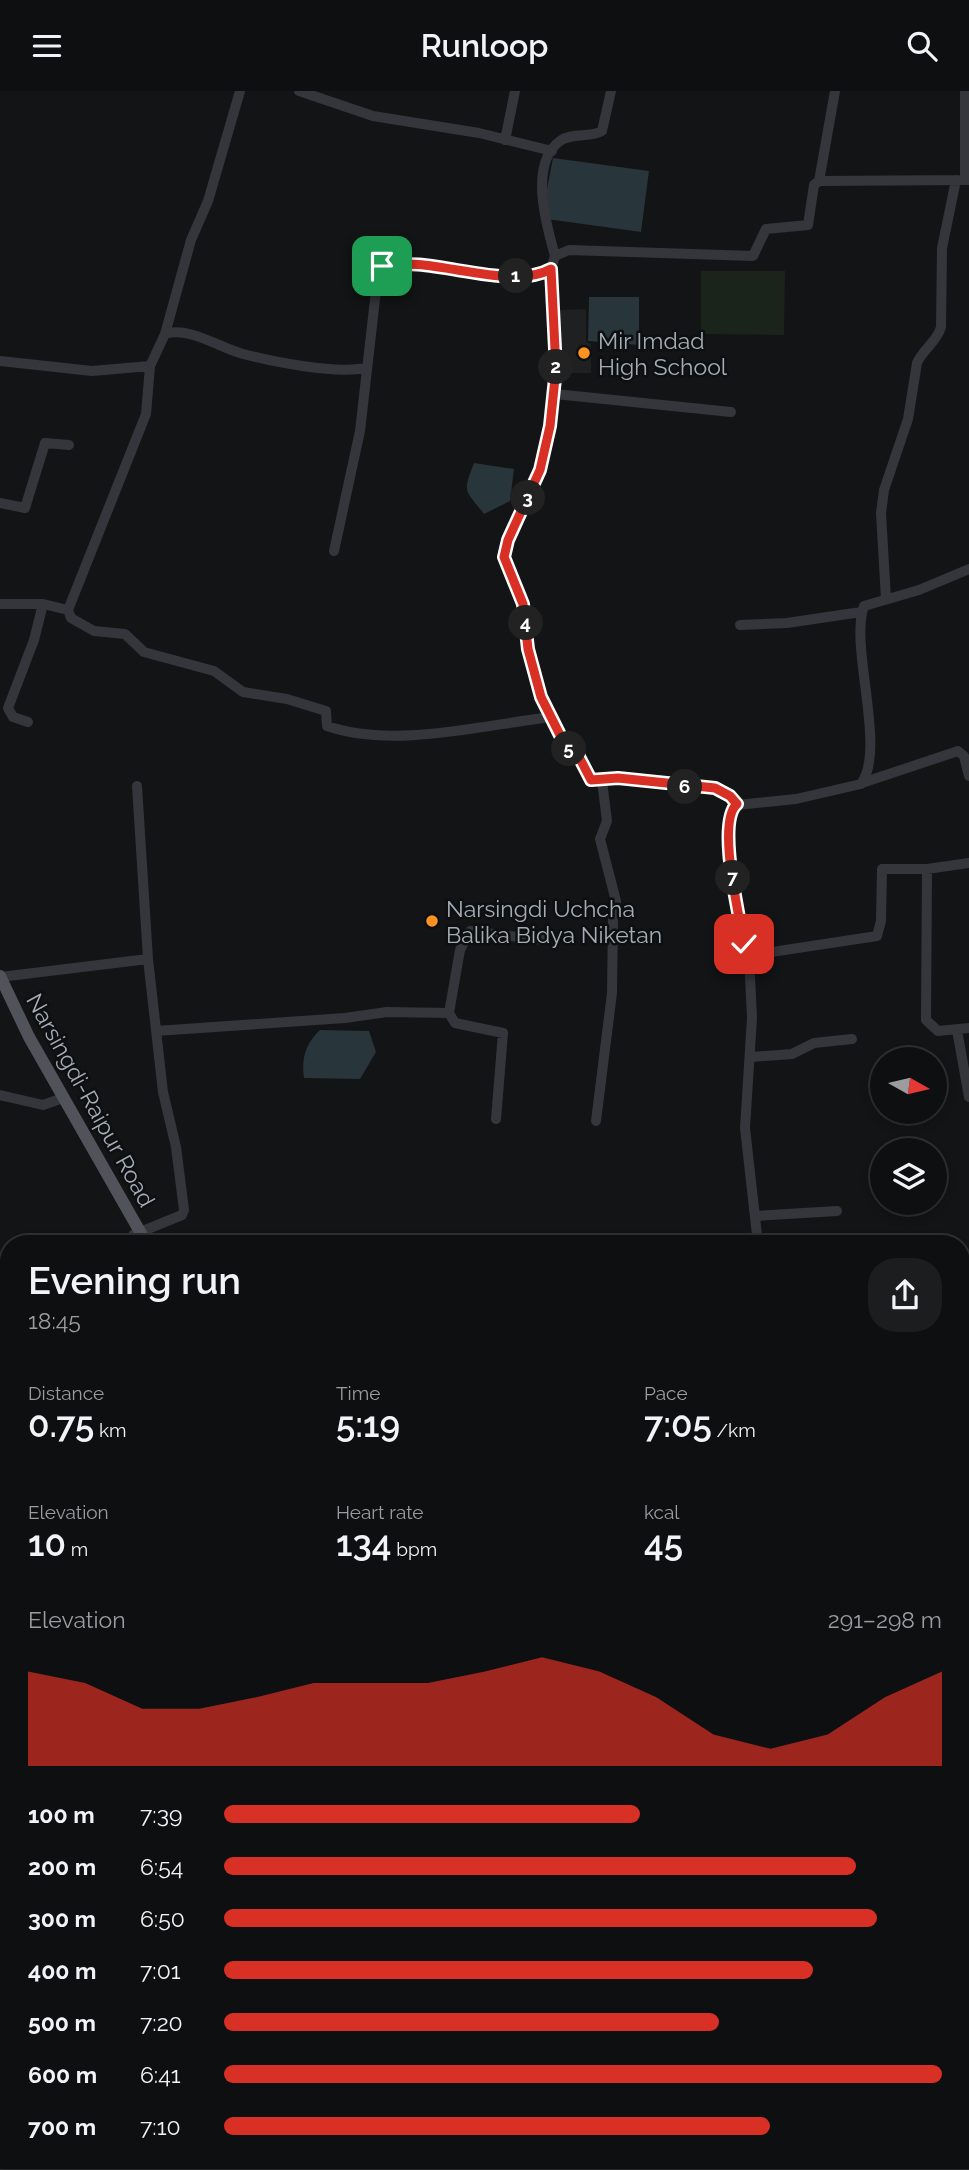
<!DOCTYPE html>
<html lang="en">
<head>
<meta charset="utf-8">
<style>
	body { margin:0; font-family:Raleway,sans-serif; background:#1c1d1e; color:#f1f3f6; height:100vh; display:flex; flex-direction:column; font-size:26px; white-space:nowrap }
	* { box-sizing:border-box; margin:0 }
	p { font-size:23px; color:#9b9c9f }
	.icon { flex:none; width:38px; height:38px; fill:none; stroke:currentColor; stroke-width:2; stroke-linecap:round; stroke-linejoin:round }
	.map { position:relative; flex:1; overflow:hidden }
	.drawer { position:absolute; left:0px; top:1144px; width:970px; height:934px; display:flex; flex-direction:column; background:#0e0f10; border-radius:28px 28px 0 0; box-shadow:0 4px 10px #0003,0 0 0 2px #2e2f30 }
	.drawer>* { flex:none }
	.needle { width:46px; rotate:98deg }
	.controls { position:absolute; left:870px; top:956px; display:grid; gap:14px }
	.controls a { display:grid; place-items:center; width:77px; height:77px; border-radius:50%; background:#0e0f10; box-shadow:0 4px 10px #0003,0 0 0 2px #2e2f30; font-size:35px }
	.pin { position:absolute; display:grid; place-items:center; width:60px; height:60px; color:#fff; margin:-30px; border-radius:14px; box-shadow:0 4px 10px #0006 }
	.km { position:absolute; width:35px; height:35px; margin:-18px; border-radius:50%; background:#222; color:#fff; font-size:19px; line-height:35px; text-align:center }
	.round { display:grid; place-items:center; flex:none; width:74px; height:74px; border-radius:28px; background:#1c1d1e }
	.headline { display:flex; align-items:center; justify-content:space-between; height:119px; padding:0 28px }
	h1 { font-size:38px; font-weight:600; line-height:52px }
	.metrics { display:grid; grid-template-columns:repeat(3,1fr); gap:10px; height:119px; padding:7px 28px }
	.metrics div { display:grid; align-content:center }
	.metrics b { font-size:35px; font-weight:600 }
	.metrics small { font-size:19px; font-weight:400 }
	.metrics p { font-size:19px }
	.chart { height:196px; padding:14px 28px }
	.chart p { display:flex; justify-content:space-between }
	.chart svg { width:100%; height:126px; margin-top:7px; fill:#d93025; opacity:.7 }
	ul { padding:0 28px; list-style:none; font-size:23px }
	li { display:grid; grid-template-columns:112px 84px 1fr; align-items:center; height:52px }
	li i { height:18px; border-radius:9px; background:#d93025 }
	header { display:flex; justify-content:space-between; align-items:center; height:91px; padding:0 28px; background:#0e0f10; font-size:32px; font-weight:600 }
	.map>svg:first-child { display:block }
</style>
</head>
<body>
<header><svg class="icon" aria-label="menu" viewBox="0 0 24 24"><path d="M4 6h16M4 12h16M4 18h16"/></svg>Runloop<svg class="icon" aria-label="search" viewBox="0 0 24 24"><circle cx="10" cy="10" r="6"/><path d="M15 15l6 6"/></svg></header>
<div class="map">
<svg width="969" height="2079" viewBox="0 0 969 2079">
	<rect width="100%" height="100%" fill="#131415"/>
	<path fill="#1f2022" d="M586,218V251L591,253V282H559V219Z"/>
	<path fill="#1b241b" d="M701,180H785L784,244L701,243Z"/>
	<path fill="#28353a" d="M553,67L649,80L641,141L547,128L546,103Z
		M589,206H639V254L588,250Z
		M474,372L514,378L510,410L484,423C465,398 462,403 474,372Z
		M320,939L369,940L376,961L360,988L304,987C301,967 306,952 320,939Z
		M232,2070H335L329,2079H225Z"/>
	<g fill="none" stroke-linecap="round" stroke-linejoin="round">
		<path stroke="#34363b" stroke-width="10" d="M240,0L208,110L191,149L165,243L150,275L146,323L68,519L71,527L94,540L125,543L144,561L214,580L243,601L287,608L326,620L327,635C392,658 484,634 551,626
			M299,0L373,25L479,42L552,60
			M505,49L515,0
			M965,89V0
			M819,90L835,0
			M555,165C547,136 528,73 560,50C572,41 590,47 602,40L611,0
			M551,178L556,278L550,335L540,379L508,449L504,466L523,513L528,557L541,605L564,652L577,662L591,689L618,687L715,697L730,705L737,714
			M165,243C189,235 220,257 243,263C275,271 333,283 366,277
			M0,270L92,280L150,275
			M555,303L731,321
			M0,412L25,417L45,352L69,354
			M334,460L360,340L378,182L382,175C432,164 509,201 551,178L555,165L569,159L753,165L766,138L808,134L814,94L819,90L969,89
			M886,508L881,422L884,399L908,328L917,272C923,258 937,251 941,236L942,157L956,89
			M0,513H43L68,519
			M740,534L787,532L861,521
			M28,631L13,626L8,617L34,549L43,513
			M862,692L958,660L964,665L969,685
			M927,778L926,929L938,940L969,937
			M746,865L877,845L881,830L882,778H927L969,772
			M0,886L148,868
			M449,922L455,932L503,942L496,1028
			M957,939L969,1006
			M156,940L345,927L387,921L449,922L460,859L470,840L543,849
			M750,966L792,963L814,952L852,948
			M0,1004L43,1014L63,1007
			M596,1030L612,902L613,827L616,810L600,748L607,730L602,690
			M755,1125L837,1120
			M133,1144L182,1124L184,1119L176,1056L163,1001L148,868L137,695
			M567,1153L568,1149
			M758,1153L745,1037L752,927L750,885L732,780L728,734L732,718L737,714L796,708L861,693C887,658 849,555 864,515L919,499L969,478
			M0,1239H9
			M961,1292L969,1293
			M0,1544L9,1538
			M961,1764L969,1767
			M0,1807H9
			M961,1866L969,1870
			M0,1875L9,1877
			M0,2058L9,2060
			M40,2070L57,2079
			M463,2070L468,2079
			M643,2070L645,2079
			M810,2070L816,2079
			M169,2079L176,2070
			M214,2079L220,2070
			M444,2079L458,2070"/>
		<path stroke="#50535a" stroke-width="12" d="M0,885L29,946L147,1153
			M961,1601L969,1607"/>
	</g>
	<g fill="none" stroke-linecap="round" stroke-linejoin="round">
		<defs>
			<path id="route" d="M382,175C431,164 509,201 551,178L556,278L550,335L540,379L508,449L504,466L523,513L528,558L541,606L564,652L577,662L591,689L618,687L715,697L730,705L737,713C716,731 740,827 744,853"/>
		</defs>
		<use href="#route" stroke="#fff" stroke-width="14"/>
		<use href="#route" stroke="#d93025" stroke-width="9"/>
	</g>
	<g fill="#ff9222" stroke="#0e0f10" stroke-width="2.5">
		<circle cx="584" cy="262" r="7"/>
		<circle cx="432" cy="830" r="7"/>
	</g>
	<g text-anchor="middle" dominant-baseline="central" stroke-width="5" stroke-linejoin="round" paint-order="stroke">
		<g font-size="23" fill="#a4adb7" stroke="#0e0f10" text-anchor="start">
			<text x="598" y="249">Mir Imdad<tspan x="598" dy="26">High School</tspan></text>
			<text x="446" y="817">Narsingdi Uchcha<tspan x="446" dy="26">Balika Bidya Niketan</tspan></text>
		</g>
		<g font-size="23" fill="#a4adb7" stroke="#0e0f10">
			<text transform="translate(91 1009) rotate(61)">Narsingdi-Raipur Road</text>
		</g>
	</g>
</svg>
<div class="controls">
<a><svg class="needle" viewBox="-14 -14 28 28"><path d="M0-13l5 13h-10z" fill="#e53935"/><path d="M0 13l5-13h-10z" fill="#9b9c9f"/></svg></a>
<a><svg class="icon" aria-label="layers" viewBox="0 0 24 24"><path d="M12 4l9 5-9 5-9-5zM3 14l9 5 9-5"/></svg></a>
</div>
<div class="pin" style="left:382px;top:175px;background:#1e9e55"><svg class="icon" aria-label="arrive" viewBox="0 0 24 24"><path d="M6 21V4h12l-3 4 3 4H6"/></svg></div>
<div class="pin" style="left:744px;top:853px;background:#d93025"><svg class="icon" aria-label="check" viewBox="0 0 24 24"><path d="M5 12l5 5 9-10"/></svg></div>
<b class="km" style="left:516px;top:185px">1</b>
<b class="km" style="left:556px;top:276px">2</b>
<b class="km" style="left:528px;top:407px">3</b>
<b class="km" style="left:526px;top:532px">4</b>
<b class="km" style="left:569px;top:658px">5</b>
<b class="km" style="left:685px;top:696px">6</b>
<b class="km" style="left:733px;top:787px">7</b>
<section class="drawer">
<div class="headline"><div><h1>Evening run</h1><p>18:45</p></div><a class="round"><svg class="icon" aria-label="share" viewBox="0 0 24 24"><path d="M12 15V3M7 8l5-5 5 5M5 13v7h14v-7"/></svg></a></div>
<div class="metrics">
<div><p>Distance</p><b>0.75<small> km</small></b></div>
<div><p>Time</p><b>5:19</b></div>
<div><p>Pace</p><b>7:05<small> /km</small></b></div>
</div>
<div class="metrics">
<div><p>Elevation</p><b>10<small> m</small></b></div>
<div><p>Heart rate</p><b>134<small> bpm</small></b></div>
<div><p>kcal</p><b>45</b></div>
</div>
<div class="chart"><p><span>Elevation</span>291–298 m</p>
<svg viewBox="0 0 160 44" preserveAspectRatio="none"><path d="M0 44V11L10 15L20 24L30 24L40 20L50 15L60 15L70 15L80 11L90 6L100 11L110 20L120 33L130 38L140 33L150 20L160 11V44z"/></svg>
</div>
<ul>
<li><b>100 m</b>7:39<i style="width:58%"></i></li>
<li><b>200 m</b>6:54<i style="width:88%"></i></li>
<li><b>300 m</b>6:50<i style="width:91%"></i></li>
<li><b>400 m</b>7:01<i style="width:82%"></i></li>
<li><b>500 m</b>7:20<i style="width:69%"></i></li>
<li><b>600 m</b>6:41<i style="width:100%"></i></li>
<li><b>700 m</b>7:10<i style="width:76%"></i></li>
</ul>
</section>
</div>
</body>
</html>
